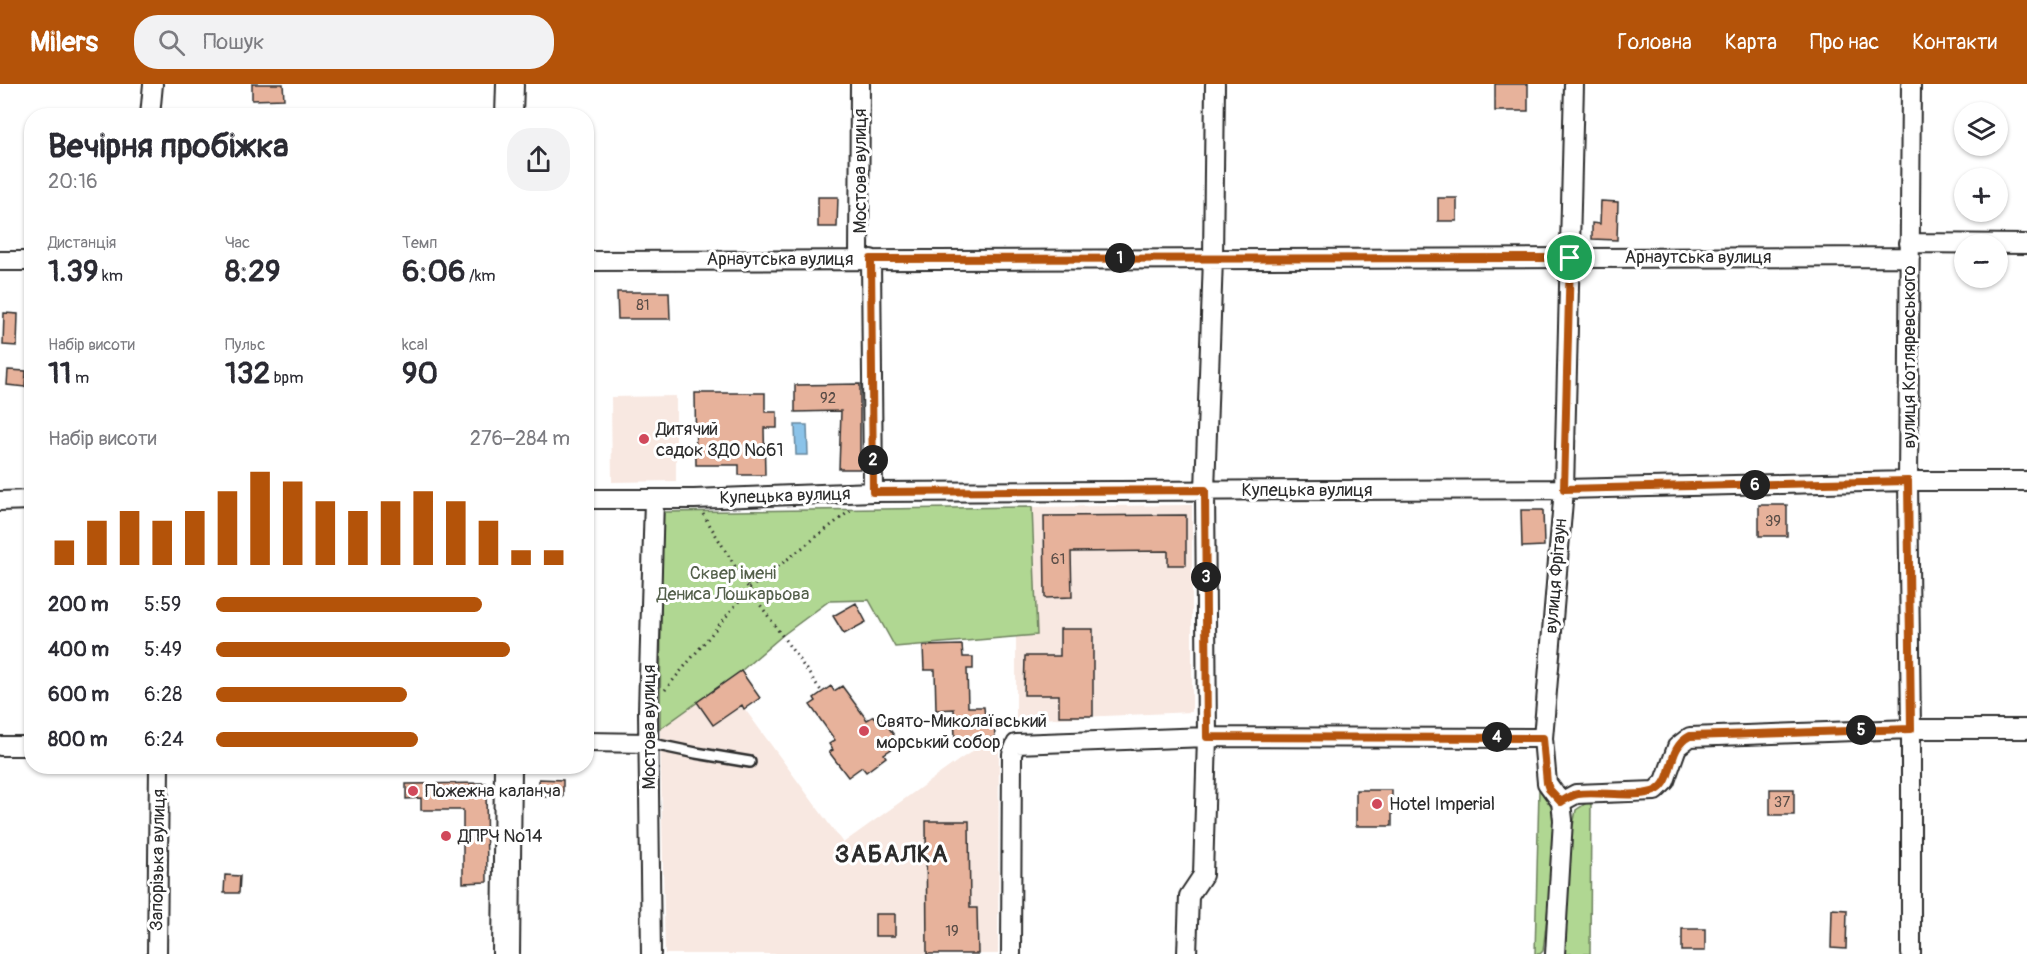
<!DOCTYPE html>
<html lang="uk">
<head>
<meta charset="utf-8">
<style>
	body { margin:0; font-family:Pangolin,sans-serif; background:#f2f2f3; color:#2b2b33; height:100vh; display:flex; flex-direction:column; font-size:22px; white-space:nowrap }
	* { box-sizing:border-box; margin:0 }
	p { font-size:20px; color:#7c7c81 }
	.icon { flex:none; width:33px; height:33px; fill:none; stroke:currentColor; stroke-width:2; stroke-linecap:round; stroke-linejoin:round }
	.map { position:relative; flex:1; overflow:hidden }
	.details { position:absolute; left:24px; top:24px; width:570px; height:666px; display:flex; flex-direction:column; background:#fff; border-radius:24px; box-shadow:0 2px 4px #0004 }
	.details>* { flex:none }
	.buttons { position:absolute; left:1954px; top:18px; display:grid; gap:12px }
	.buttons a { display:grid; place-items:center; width:54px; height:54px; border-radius:50%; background:#fff; box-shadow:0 2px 4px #0004; font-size:30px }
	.pin { position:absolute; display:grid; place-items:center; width:51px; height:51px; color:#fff; margin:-26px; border:3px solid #fff; border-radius:50%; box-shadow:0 2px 6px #0007 }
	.km { position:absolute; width:30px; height:30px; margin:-15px; border-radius:50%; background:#222; color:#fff; font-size:16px; line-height:30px; text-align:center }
	.round { display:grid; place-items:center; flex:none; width:63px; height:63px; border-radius:24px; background:#f2f2f3 }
	.head { display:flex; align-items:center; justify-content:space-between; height:102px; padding:0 24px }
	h1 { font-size:33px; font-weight:700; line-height:45px }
	.figures { display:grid; grid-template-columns:repeat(3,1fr); gap:9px; height:102px; padding:6px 24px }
	.figures div { display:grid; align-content:center }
	.figures b { font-size:30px; font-weight:700 }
	.figures small { font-size:16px; font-weight:400 }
	.figures p { font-size:16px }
	.chart { height:168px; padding:12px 24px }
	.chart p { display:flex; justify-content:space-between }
	.chart svg { width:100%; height:108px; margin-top:6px; stroke:#b45309; stroke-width:6 }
	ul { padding:0 24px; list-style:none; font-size:20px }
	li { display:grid; grid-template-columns:96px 72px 1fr; align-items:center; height:45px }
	li i { height:15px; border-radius:8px; background:#b45309 }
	header { display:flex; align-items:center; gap:36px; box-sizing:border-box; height:84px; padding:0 30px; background:#b45309; color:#fff }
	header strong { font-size:28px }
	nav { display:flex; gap:33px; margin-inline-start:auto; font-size:21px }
	.search { width:420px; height:54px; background:#f2f2f3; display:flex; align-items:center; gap:15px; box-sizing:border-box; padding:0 21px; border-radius:24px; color:#7c7c81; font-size:22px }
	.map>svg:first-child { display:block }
</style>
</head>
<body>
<header>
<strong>Milers</strong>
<div class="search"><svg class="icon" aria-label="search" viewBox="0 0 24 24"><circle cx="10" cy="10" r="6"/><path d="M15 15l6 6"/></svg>Пошук</div>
<nav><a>Головна</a><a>Карта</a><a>Про нас</a><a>Контакти</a></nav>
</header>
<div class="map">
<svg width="2027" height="870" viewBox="0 0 2027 870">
	<rect width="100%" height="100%" fill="#fff"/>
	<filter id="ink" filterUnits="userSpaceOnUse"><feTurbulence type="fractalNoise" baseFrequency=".0167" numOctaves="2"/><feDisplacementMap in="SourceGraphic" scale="12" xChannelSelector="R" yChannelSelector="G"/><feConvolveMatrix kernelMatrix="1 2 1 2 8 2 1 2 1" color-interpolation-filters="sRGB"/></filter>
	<g filter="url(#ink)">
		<path fill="#f8e8e1" d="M676,312V397L612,398L611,313Z
			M1192,421V628L1016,636V552L1037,550L1032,423Z
			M725,598L843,759L959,676L988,657L999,656L998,870H665L660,645Z"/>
		<path fill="#b0d792" stroke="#6e815e" stroke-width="1.5" d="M1032,423L1037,551L895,563L869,516L829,517L783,551L741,587L660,645L662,428Z
			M1539,705L1555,728L1553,780L1543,867L1540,870H1535Z
			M1591,716L1590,870H1565L1569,763L1576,726Z"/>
		<path fill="#8bc3e9" stroke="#65869d" stroke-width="1.5" d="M795,341H807L808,371H796Z"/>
		<path fill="#e7b29b" stroke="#2b2b2b" stroke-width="1.5" d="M252,0H283L284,15L252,16Z
			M1495,0H1528V27H1495Z
			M818,113H838L837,143H818Z
			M1438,114H1457V137H1438Z
			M1601,117L1618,118L1617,156L1592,155V139L1600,140Z
			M617,208H669L670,235H618Z
			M4,229L18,230L17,262L3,261Z
			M8,286L26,287L25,303L7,301Z
			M860,300V385H839L841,327L795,328V301Z
			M695,309H765V328H777V344H764L765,391H739V381H696Z
			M1759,421H1787V452H1759Z
			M1521,426H1543L1544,462L1522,463Z
			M1186,431V481H1168V467L1071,468L1072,513L1045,514L1044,432Z
			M856,519L866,538L844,550L833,532Z
			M1060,545H1093V632H1059V611H1024L1025,572H1060Z
			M962,561L963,573H973V585H967L968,623H984L985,634H994L995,654L955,655L954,625L936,626L935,586H924L923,562Z
			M741,587L760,614L744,625L742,621L713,641L697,618Z
			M831,602L834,607L842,602L867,636L874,632L877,636L881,633L894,651L890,654L896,662L884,670L886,673L866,688L862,683L848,693L829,668L833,666L829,660L835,656L810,621L816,617L814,614Z
			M539,695L563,696V713H539Z
			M486,699L487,798L463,799V726H421V714L406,715V700Z
			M1770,705H1794V731H1770Z
			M1356,706H1392V742H1356Z
			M926,737H969L970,824H977L978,870H927Z
			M225,791L240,792L239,809H224Z
			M1832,825L1847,826L1846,865L1831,864Z
			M875,830H895V852H875Z
			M1682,845H1705V867H1682Z"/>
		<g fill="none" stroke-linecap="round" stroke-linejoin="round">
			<defs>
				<path id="lane" d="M648,659L696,669L750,678"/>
				<path id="street" d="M1911,0L1908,397L1911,645V870
					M150,32L153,0
					M1909,159L2027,160
					M859,175L860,0
					M871,175L873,408
					M0,177H32
					M586,177L1910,173
					M586,415H694L873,408L1564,405L1908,397H2027
					M0,417L32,416
					M586,658L648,659
					M0,662H32
					M1561,718L1576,710L1655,707L1665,697L1677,663L1690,653L1911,645H2027
					M157,870L159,682
					M651,870L648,627L654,416
					M1011,870L1012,670L1016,660L1207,653L1543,654
					M1187,870L1189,812L1203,791L1207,653L1205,406L1213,174L1215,0
					M1555,870L1563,736L1561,718L1547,699L1543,654L1564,405L1574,0"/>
				<path id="secondary" d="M509,32L510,0
					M506,870L508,682"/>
			</defs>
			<use href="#lane" stroke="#2b2b2b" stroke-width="14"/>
			<use href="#street" stroke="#2b2b2b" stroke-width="22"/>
			<use href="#secondary" stroke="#2b2b2b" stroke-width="30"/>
			<path stroke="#2b2b2b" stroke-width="3" stroke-dasharray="1.5 4.5" stroke-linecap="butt" d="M703,430L749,505L822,608
				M665,606L749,505L851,426"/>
			<use href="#lane" stroke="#fff" stroke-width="9"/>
			<use href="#street" stroke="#fff" stroke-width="18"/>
			<use href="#secondary" stroke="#fff" stroke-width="26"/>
		</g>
	</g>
	<g fill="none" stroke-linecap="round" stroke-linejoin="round" filter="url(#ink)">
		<defs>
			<path id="route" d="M1570,174L1564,405L1908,397L1911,645L1690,652C1666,664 1675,696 1657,706C1639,715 1599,707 1578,710C1572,711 1566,715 1561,718L1549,705L1547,699L1543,654L1207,653L1205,406L873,408L871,175Z"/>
		</defs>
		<use href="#route" stroke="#fff" stroke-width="12"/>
		<use href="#route" stroke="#b45309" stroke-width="8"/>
	</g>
	<g fill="#d1495b" stroke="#fff" stroke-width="2">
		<circle cx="644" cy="355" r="6"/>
		<circle cx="864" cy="647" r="6"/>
		<circle cx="413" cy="707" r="6"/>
		<circle cx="1377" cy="720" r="6"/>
		<circle cx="446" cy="752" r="6"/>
	</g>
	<g text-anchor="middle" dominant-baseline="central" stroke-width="6" stroke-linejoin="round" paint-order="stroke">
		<g font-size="15" fill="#5a4d47">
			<text x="643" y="221">81</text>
			<text x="828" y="314">92</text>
			<text x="1773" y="437">39</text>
			<text x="1058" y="475">61</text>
			<text x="1782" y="718">37</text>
			<text x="952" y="847">19</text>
		</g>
		<g font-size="18" fill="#2b2b2b" stroke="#fff">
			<text transform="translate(860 87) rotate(-90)">Мостова вулиця</text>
			<text x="1698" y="173">Арнаутська вулиця</text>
			<text x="780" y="175">Арнаутська вулиця</text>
			<text transform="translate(1909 273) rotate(-90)">вулиця Котляревського</text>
			<text x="1307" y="406">Купецька вулиця</text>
			<text transform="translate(785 412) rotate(-2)">Купецька вулиця</text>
			<text transform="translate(1556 492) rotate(-85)">вулиця Фрітаун</text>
			<text transform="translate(649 643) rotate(-90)">Мостова вулиця</text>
			<text transform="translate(158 776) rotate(-89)">Запорізька вулиця</text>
		</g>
		<g font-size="18" fill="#2b2b2b" stroke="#fff" text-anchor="start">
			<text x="656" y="345">Дитячий<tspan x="656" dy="21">садок ЗДО №61</tspan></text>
			<text x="876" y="637">Свято-Миколаївський<tspan x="876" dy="21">морський собор</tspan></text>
			<text x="425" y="707">Пожежна каланча</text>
			<text x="1389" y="720">Hotel Imperial</text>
			<text x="458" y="752">ДПРЧ №14</text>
		</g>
		<g font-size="18" fill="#535f4a" stroke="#fff">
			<text x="733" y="489">Сквер імені<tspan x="733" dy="21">Дениса Лошкарьова</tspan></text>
		</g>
		<g font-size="24" font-weight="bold" letter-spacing="1.5" fill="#2b2b2b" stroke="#fff">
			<text x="892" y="770">ЗАБАЛКА</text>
		</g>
	</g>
</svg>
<div class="buttons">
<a><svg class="icon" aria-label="layers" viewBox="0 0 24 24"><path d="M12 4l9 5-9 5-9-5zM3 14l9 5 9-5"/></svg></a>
<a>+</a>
<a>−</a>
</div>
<div class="pin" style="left:1570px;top:174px;background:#1e9e55"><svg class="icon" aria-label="arrive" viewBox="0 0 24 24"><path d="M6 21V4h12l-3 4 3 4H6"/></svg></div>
<b class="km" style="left:1120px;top:174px">1</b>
<b class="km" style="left:873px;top:376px">2</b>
<b class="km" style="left:1206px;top:493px">3</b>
<b class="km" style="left:1497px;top:653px">4</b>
<b class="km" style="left:1861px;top:646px">5</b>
<b class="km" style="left:1755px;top:401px">6</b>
<section class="details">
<div class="head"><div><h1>Вечірня пробіжка</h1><p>20:16</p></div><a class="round"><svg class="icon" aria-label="share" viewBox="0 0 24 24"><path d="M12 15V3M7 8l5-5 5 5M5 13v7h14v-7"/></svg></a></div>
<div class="figures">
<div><p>Дистанція</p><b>1.39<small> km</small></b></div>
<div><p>Час</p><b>8:29</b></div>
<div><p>Темп</p><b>6:06<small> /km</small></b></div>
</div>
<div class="figures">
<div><p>Набір висоти</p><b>11<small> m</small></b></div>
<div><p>Пульс</p><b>132<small> bpm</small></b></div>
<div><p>kcal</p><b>90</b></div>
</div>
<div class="chart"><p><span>Набір висоти</span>276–284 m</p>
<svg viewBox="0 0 160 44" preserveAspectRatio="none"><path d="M5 44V34M15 44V26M25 44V22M35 44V26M45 44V22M55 44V14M65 44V6M75 44V10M85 44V18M95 44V22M105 44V18M115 44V14M125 44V18M135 44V26M145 44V38M155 44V38"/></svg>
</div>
<ul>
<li><b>200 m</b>5:59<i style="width:75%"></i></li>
<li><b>400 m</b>5:49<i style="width:83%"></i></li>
<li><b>600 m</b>6:28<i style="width:54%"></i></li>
<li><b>800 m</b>6:24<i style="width:57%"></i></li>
</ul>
</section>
</div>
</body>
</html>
